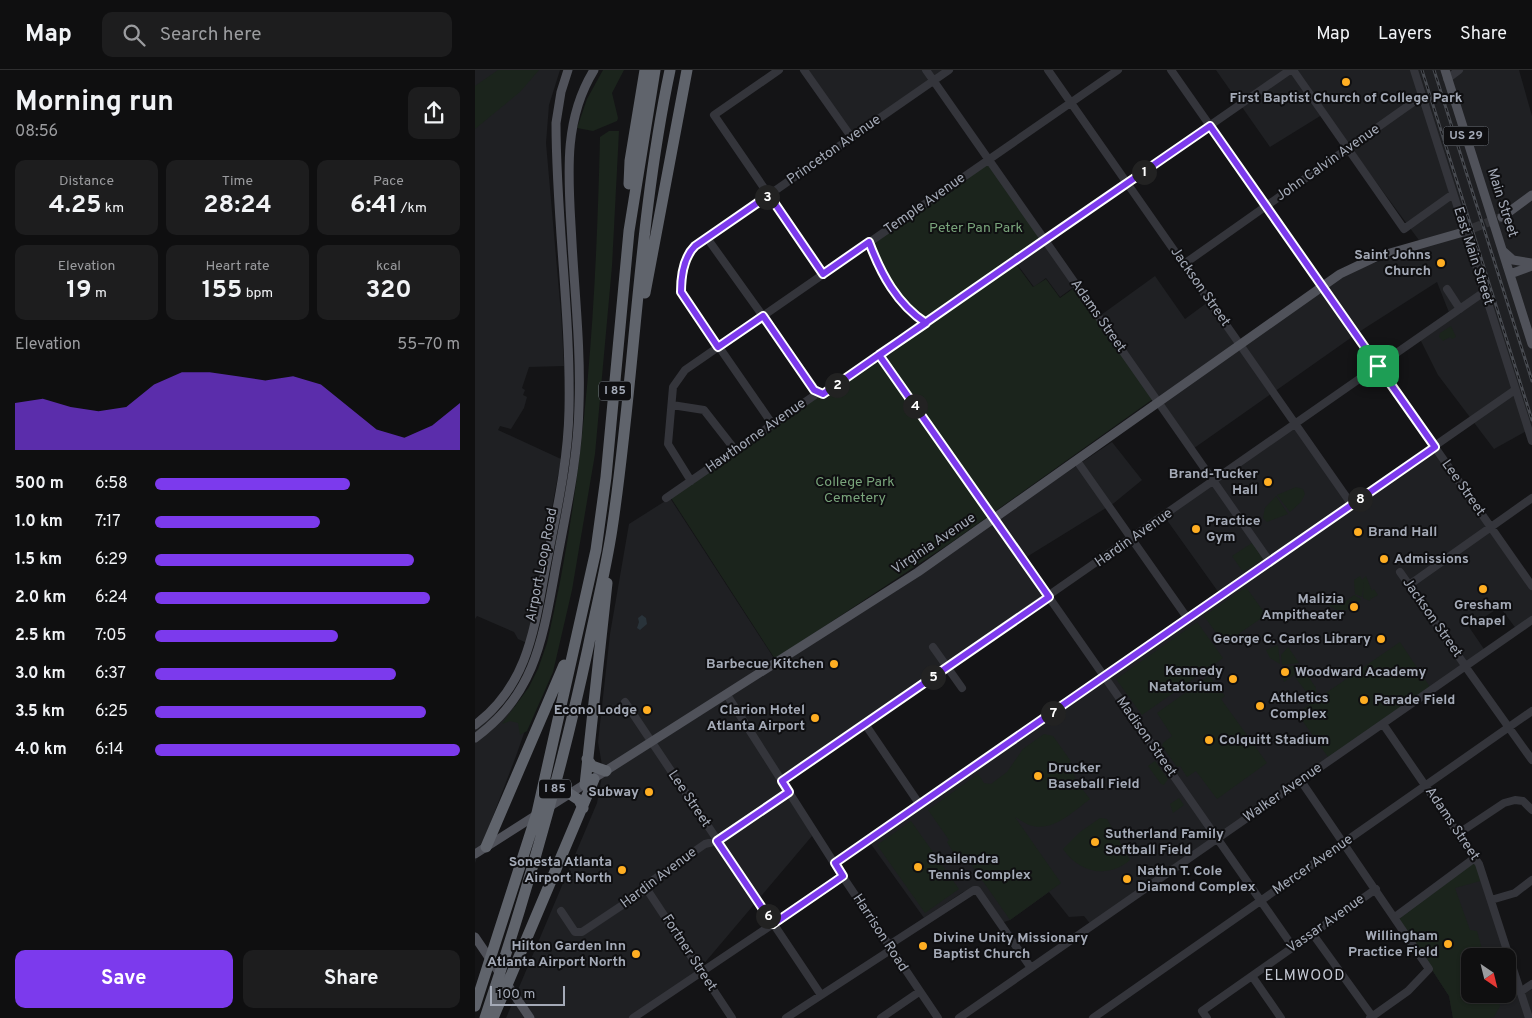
<!DOCTYPE html>
<html lang="en">
<head>
<meta charset="utf-8">
<style>
	body { margin:0; font-family:Overpass,sans-serif; background:#1d1d1e; color:#f1f3f6; height:100vh; display:flex; flex-direction:column; font-size:19px; white-space:nowrap }
	* { box-sizing:border-box; margin:0 }
	p { font-size:16px; color:#9b9c9f }
	.icon { flex:none; width:28px; height:28px; fill:none; stroke:currentColor; stroke-width:2; stroke-linecap:round; stroke-linejoin:round }
	.map { position:relative; flex:1; overflow:hidden }
	.panel { display:flex; flex-direction:column; background:#0f0f10; width:475px }
	.panel>* { flex:none }
	.needle { width:32px; rotate:145deg }
	.controls { position:absolute; left:986px; top:878px; display:grid; gap:10px }
	.controls a { display:grid; place-items:center; width:55px; height:55px; border-radius:10px; background:#0f0f10; box-shadow:0 1px 4px #0004,0 0 0 1px #2f2f30; font-size:25px }
	.scale { position:absolute; left:15px; bottom:12px; width:75px; box-sizing:border-box; padding-left:5px; border:2px solid #a4aab7; border-top:0; font-size:14px; line-height:18px; white-space:nowrap; color:#a4aab7; -webkit-text-stroke:4px #0f0f11; paint-order:stroke }
	.pin { position:absolute; display:grid; place-items:center; width:42px; height:42px; color:#fff; margin:-21px; border-radius:10px; box-shadow:0 2px 8px #0006 }
	.km { position:absolute; width:25px; height:25px; margin:-12px; border-radius:50%; background:#222; color:#fff; font-size:14px; line-height:25px; text-align:center }
	.round { display:grid; place-items:center; flex:none; width:52px; height:52px; border-radius:10px; background:#1d1d1e }
	.overview { display:flex; align-items:center; justify-content:space-between; height:85px; padding:0 15px }
	h1 { font-size:28px; font-weight:700; line-height:38px }
	.figures { display:grid; grid-template-columns:repeat(3,1fr); gap:8px; height:85px; padding:5px 15px }
	.figures div { display:grid; align-content:center; border-radius:10px; background:#1d1d1e; text-align:center }
	.figures b { font-size:25px; font-weight:700 }
	.figures small { font-size:14px; font-weight:400 }
	.figures p { font-size:14px }
	.chart { height:140px; padding:10px 15px }
	.chart p { display:flex; justify-content:space-between }
	.chart svg { width:100%; height:90px; margin-top:5px; fill:#7c3aed; opacity:.7 }
	.cta { display:flex; gap:10px; margin-top:auto; padding:10px 15px }
	.cta a { flex:1; height:58px; border-radius:10px; background:#7c3aed; color:#fff; font-size:20px; font-weight:700; line-height:58px; text-align:center }
	.cta a+a { background:#1d1d1e; color:#f1f3f6 }
	ul { padding:0 15px; list-style:none; font-size:16px }
	li { display:grid; grid-template-columns:80px 60px 1fr; align-items:center; height:38px }
	li i { height:12px; border-radius:6px; background:#7c3aed }
	header { display:flex; align-items:center; gap:30px; box-sizing:border-box; height:70px; padding:0 25px; background:#0f0f10; border-bottom:1px solid #2f2f30 }
	header strong { font-size:24px }
	nav { display:flex; gap:28px; margin-inline-start:auto; font-size:18px }
	.search { width:350px; height:45px; background:#1d1d1e; display:flex; align-items:center; gap:12px; box-sizing:border-box; padding:0 18px; border-radius:10px; color:#9b9c9f; font-size:19px }
	main { display:flex; flex:1; min-height:0 }
	.map>svg:first-child { display:block }
</style>
</head>
<body>
<header>
<strong>Map</strong>
<div class="search"><svg class="icon" aria-label="search" viewBox="0 0 24 24"><circle cx="10" cy="10" r="6"/><path d="M15 15l6 6"/></svg>Search here</div>
<nav><a>Map</a><a>Layers</a><a>Share</a></nav>
</header>
<main>
<section class="panel">
<div class="overview"><div><h1>Morning run</h1><p>08:56</p></div><a class="round"><svg class="icon" aria-label="share" viewBox="0 0 24 24"><path d="M12 15V3M7 8l5-5 5 5M5 13v7h14v-7"/></svg></a></div>
<div class="figures">
<div><p>Distance</p><b>4.25<small> km</small></b></div>
<div><p>Time</p><b>28:24</b></div>
<div><p>Pace</p><b>6:41<small> /km</small></b></div>
</div>
<div class="figures">
<div><p>Elevation</p><b>19<small> m</small></b></div>
<div><p>Heart rate</p><b>155<small> bpm</small></b></div>
<div><p>kcal</p><b>320</b></div>
</div>
<div class="chart"><p><span>Elevation</span>55–70 m</p>
<svg viewBox="0 0 160 44" preserveAspectRatio="none"><path d="M0 44V21L10 19L20 23L30 25L40 23L50 12L60 6L70 6L80 8L90 10L100 8L110 12L120 23L130 34L140 38L150 32L160 21V44z"/></svg>
</div>
<ul>
<li><b>500 m</b>6:58<i style="width:64%"></i></li>
<li><b>1.0 km</b>7:17<i style="width:54%"></i></li>
<li><b>1.5 km</b>6:29<i style="width:85%"></i></li>
<li><b>2.0 km</b>6:24<i style="width:90%"></i></li>
<li><b>2.5 km</b>7:05<i style="width:60%"></i></li>
<li><b>3.0 km</b>6:37<i style="width:79%"></i></li>
<li><b>3.5 km</b>6:25<i style="width:89%"></i></li>
<li><b>4.0 km</b>6:14<i style="width:100%"></i></li>
</ul>
<div class="cta"><a>Save</a><a>Share</a></div>
</section>
<div class="map">
<svg width="1057" height="948" viewBox="0 0 1057 948">
	<rect width="100%" height="100%" fill="#141416"/>
	<path fill="#1f2023" fill-rule="evenodd" d="M0,0H85L74,35L71,73L86,244L89,296L54,297L47,318L50,320L48,325L52,327L49,338L36,359L25,356L23,360L86,389L52,573L43,569L39,562L2,546L0,549Z
		M333,0H469L377,63Z
		M741,0H1044L1057,46V358L1019,379L963,305L945,269L975,245L962,212L887,260L715,381L626,245L680,206L710,249L733,232L765,279L874,201L949,177L850,43L795,77Z
		M572,170L603,214L585,227L571,208L559,217L542,194Z
		M821,354L877,434L960,377L1057,516V550L1042,560L1025,537L994,557L1011,582L617,856L609,846L594,847L574,822L535,850L526,853L499,820L488,822L449,848L393,770L744,523L689,446Z
		M637,372L667,410L639,433L550,488L574,523L309,709L337,766L221,903L157,948H31L122,733L128,701L123,672L135,564L154,454L195,428L304,596Z
		M61,629L41,686L0,793V653L8,648Z
		M1001,787L1048,925L1057,919V948H978L974,926L922,846ZM995,886H1032V924H995Z"/>
	<path fill="#1b241c" d="M23,0H64L45,22L0,59V16Z
		M128,0H149L137,23L143,48L142,51L118,61L102,58L112,29Z
		M134,61H144L137,196L120,384L97,520L78,602L52,661L45,665L43,653L35,651L27,654L54,617L63,599L72,573C111,406 121,237 125,67Z
		M514,88L572,170L445,257L405,195L396,176Z
		M541,194L558,217L571,209L585,228L599,218L678,329L477,472L300,589L196,428L343,326L412,283L415,284Z
		M976,256L981,267L977,269L975,267L968,271L964,267L965,263Z
		M821,417L828,419L830,424L826,432L815,442L802,425Z
		M801,426L813,444L792,452L788,448L790,438Z
		M777,473L788,489L768,502L757,486Z
		M885,506L887,510L891,506L897,521L899,519L903,525L896,529V527L895,531L888,528L889,512L887,527L880,524L879,510Z
		M771,517L791,545L749,574L729,546Z
		M879,525L886,529L884,533L879,530L874,532L873,540H862L848,532L855,528L867,532L868,536V533Z
		M722,552L748,588L667,645L641,609Z
		M925,572L955,617L853,687L822,643Z
		M803,575L805,594L795,588L791,580Z
		M813,577L824,593L807,595L806,585Z
		M824,595L819,605L809,612L807,597Z
		M826,596L841,618V624L835,627L820,607Z
		M734,606L750,626L746,629L792,693L742,729L721,701L712,707L705,696L702,697L687,676L688,673L697,666L682,643Z
		M569,664L578,666L595,690L601,711L615,729C598,742 577,763 554,755C549,753 544,749 540,747L586,813L535,850L491,787L484,792L472,772L474,770L453,740L503,704L509,713L516,714L532,702L548,679Z
		M680,691L693,709L689,715L686,714L673,696Z
		M704,728L709,735L698,743L695,734Z
		M625,748L632,749L655,790C633,809 604,803 588,779L605,762Z
		M436,751L484,819L450,843L402,775Z
		M1002,790L1009,810L980,818L995,860L1002,861L1009,886H995V924H1021L1025,936L1019,947L1015,948H978L974,926L924,849Z"/>
	<path fill="#29333a" d="M167,545L171,548L172,554L165,560L162,558L164,552L163,548Z"/>
	<g fill="none" stroke-linecap="round" stroke-linejoin="round">
		<path stroke="#313236" stroke-width="9" stroke-dasharray="9 4.5" stroke-linecap="butt" d="M985,163L1027,147"/>
		<path stroke="#34353b" stroke-width="8" d="M304,0L239,45L348,204
			M329,0L377,68
			M451,0L795,492
			M573,0L877,435
			M696,0L1057,516
			M818,0L929,159L978,124
			M939,0L1057,371
			M972,9L984,0
			M232,168L343,323
			M394,173C406,204 422,234 451,253
			M709,194L947,26
			M972,219L985,239
			M405,285L818,877
			M197,335L229,340L261,381
			M298,355L206,222L209,194L212,187L220,176L474,0
			M602,391L713,549
			M216,411L193,374L198,317L210,300L643,0
			M191,428L343,323L348,324L815,0
			M925,502L989,594
			M934,515L1057,428
			M458,577L487,618
			M990,596L1057,690
			M252,625L368,807L463,948
			M150,632L346,925
			M390,654L445,735
			M908,654L1004,794L1054,948
			M307,711L1009,222
			M826,711L954,899L933,921L895,948
			M984,763L1029,733L1040,730L1048,731L1057,740
			M360,793L1040,320
			M171,818L257,948
			M1016,830L1040,823L1057,810
			M86,841L100,862H107L167,822L178,810L230,774L242,771L314,722
			M920,847L1001,787
			M837,863L897,946
			M777,906L806,948
			M1045,922L1057,914
			M158,948L368,807
			M311,948L414,881V875L499,820H502L556,898
			M406,948L444,922
			M484,948L1057,550
			M618,948L1057,641
			M732,948L727,941L901,819"/>
		<path stroke="#50525a" stroke-width="9" d="M970,0L1057,274
			M1027,147L1057,125
			M1028,181L1038,190L1057,193
			M1035,204L1057,196
			M0,655C52,616 59,561 70,501C80,448 93,394 94,340C96,244 81,149 81,53L86,22L93,0
			M0,668C58,626 67,573 79,507C89,450 103,393 104,335C106,281 100,227 97,173C94,113 86,53 119,0
			M0,784L443,502L865,204L901,187L985,163
			M0,867L55,948"/>
		<path stroke="#60646c" stroke-width="11" d="M154,114L155,91L170,0
			M170,223L212,0
			M112,689L117,696L131,701
			M110,715L132,513
			M95,724L104,730L108,738
			M11,777L89,595
			M0,936L62,743L121,480L131,407L154,161L180,0
			M10,948C51,826 86,704 113,578C121,538 131,499 137,459C160,306 163,151 195,0
			M18,948L119,709"/>
		<defs>
			<path id="rail" d="M947,0L1057,350
				M959,0L1057,311"/>
		</defs>
		<use href="#rail" stroke="#474a50" stroke-width="3"/>
		<use href="#rail" stroke="#0f0f11" stroke-width="1" stroke-dasharray="4" stroke-linecap="butt"/>
	</g>
	<g fill="none" stroke-linecap="round" stroke-linejoin="round">
		<defs>
			<path id="route" d="M903,296L735,56C625,132 515,207 406,284L404,285L348,324L339,320L288,246L243,277L206,222C206,207 208,188 220,176L294,125L348,204L394,172C406,204 422,234 451,253L404,285L574,527L307,711L314,722L242,771L298,854L368,806L360,793L960,377L903,296"/>
		</defs>
		<use href="#route" stroke="#fff" stroke-width="10"/>
		<use href="#route" stroke="#7c3aed" stroke-width="6"/>
	</g>
	<g fill="#ffae22" stroke="#0f0f11" stroke-width="2">
		<circle cx="871" cy="12" r="5"/>
		<circle cx="966" cy="193" r="5"/>
		<circle cx="793" cy="412" r="5"/>
		<circle cx="721" cy="459" r="5"/>
		<circle cx="883" cy="462" r="5"/>
		<circle cx="909" cy="489" r="5"/>
		<circle cx="1008" cy="519" r="5"/>
		<circle cx="879" cy="537" r="5"/>
		<circle cx="906" cy="569" r="5"/>
		<circle cx="359" cy="594" r="5"/>
		<circle cx="810" cy="602" r="5"/>
		<circle cx="758" cy="609" r="5"/>
		<circle cx="889" cy="630" r="5"/>
		<circle cx="785" cy="636" r="5"/>
		<circle cx="172" cy="640" r="5"/>
		<circle cx="340" cy="648" r="5"/>
		<circle cx="734" cy="670" r="5"/>
		<circle cx="563" cy="706" r="5"/>
		<circle cx="174" cy="722" r="5"/>
		<circle cx="620" cy="772" r="5"/>
		<circle cx="443" cy="797" r="5"/>
		<circle cx="147" cy="800" r="5"/>
		<circle cx="652" cy="809" r="5"/>
		<circle cx="973" cy="874" r="5"/>
		<circle cx="448" cy="876" r="5"/>
		<circle cx="161" cy="884" r="5"/>
	</g>
	<g text-anchor="middle" dominant-baseline="central" stroke-width="4" stroke-linejoin="round" paint-order="stroke">
		<g fill="#0f0f11" stroke="#777c85" stroke-width="1">
			<rect x="968.5" y="56.5" width="45" height="19" rx="4"/>
			<rect x="124" y="311.5" width="32" height="19" rx="4"/>
			<rect x="64" y="709.5" width="32" height="19" rx="4"/>
		</g>
		<g font-size="12" font-weight="bold" fill="#a4aab7">
			<text x="991" y="66">US 29</text>
			<text x="140" y="321">I 85</text>
			<text x="80" y="719">I 85</text>
		</g>
		<g font-size="14" font-weight="bold" fill="#a4aab7" stroke="#0f0f11" text-anchor="end">
			<text x="871" y="28" text-anchor="middle">First Baptist Church of College Park</text>
			<text x="956" y="185">Saint Johns<tspan x="956" dy="16">Church</tspan></text>
			<text x="783" y="404">Brand-Tucker<tspan x="783" dy="16">Hall</tspan></text>
			<text x="731" y="451" text-anchor="start">Practice<tspan x="731" dy="16">Gym</tspan></text>
			<text x="893" y="462" text-anchor="start">Brand Hall</text>
			<text x="919" y="489" text-anchor="start">Admissions</text>
			<text x="869" y="529">Malizia<tspan x="869" dy="16">Ampitheater</tspan></text>
			<text x="1008" y="535" text-anchor="middle">Gresham<tspan x="1008" dy="16">Chapel</tspan></text>
			<text x="896" y="569">George C. Carlos Library</text>
			<text x="349" y="594">Barbecue Kitchen</text>
			<text x="748" y="601">Kennedy<tspan x="748" dy="16">Natatorium</tspan></text>
			<text x="820" y="602" text-anchor="start">Woodward Academy</text>
			<text x="795" y="628" text-anchor="start">Athletics<tspan x="795" dy="16">Complex</tspan></text>
			<text x="899" y="630" text-anchor="start">Parade Field</text>
			<text x="162" y="640">Econo Lodge</text>
			<text x="330" y="640">Clarion Hotel<tspan x="330" dy="16">Atlanta Airport</tspan></text>
			<text x="744" y="670" text-anchor="start">Colquitt Stadium</text>
			<text x="573" y="698" text-anchor="start">Drucker<tspan x="573" dy="16">Baseball Field</tspan></text>
			<text x="164" y="722">Subway</text>
			<text x="630" y="764" text-anchor="start">Sutherland Family<tspan x="630" dy="16">Softball Field</tspan></text>
			<text x="453" y="789" text-anchor="start">Shailendra<tspan x="453" dy="16">Tennis Complex</tspan></text>
			<text x="137" y="792">Sonesta Atlanta<tspan x="137" dy="16">Airport North</tspan></text>
			<text x="662" y="801" text-anchor="start">Nathn T. Cole<tspan x="662" dy="16">Diamond Complex</tspan></text>
			<text x="963" y="866">Willingham<tspan x="963" dy="16">Practice Field</tspan></text>
			<text x="458" y="868" text-anchor="start">Divine Unity Missionary<tspan x="458" dy="16">Baptist Church</tspan></text>
			<text x="151" y="876">Hilton Garden Inn<tspan x="151" dy="16">Atlanta Airport North</tspan></text>
		</g>
		<g font-size="14" fill="#a4aab7" stroke="#0f0f11">
			<text transform="translate(359 80) rotate(-35)">Princeton Avenue</text>
			<text transform="translate(853 93) rotate(-35)">John Calvin Avenue</text>
			<text transform="translate(1027 133) rotate(72)">Main Street</text>
			<text transform="translate(450 134) rotate(-35)">Temple Avenue</text>
			<text transform="translate(998 186) rotate(72)">East Main Street</text>
			<text transform="translate(725 217) rotate(55)">Jackson Street</text>
			<text transform="translate(623 246) rotate(55)">Adams Street</text>
			<text transform="translate(281 366) rotate(-35)">Hawthorne Avenue</text>
			<text transform="translate(988 418) rotate(55)">Lee Street</text>
			<text transform="translate(659 468) rotate(-35)">Hardin Avenue</text>
			<text transform="translate(459 474) rotate(-34)">Virginia Avenue</text>
			<text transform="translate(67 495) rotate(-79)">Airport Loop Road</text>
			<text transform="translate(957 548) rotate(55)">Jackson Street</text>
			<text transform="translate(671 667) rotate(55)">Madison Street</text>
			<text transform="translate(808 723) rotate(-35)">Walker Avenue</text>
			<text transform="translate(214 729) rotate(56)">Lee Street</text>
			<text transform="translate(977 754) rotate(56)">Adams Street</text>
			<text transform="translate(838 795) rotate(-35)">Mercer Avenue</text>
			<text transform="translate(184 808) rotate(-37)">Hardin Avenue</text>
			<text transform="translate(851 854) rotate(-35)">Vassar Avenue</text>
			<text transform="translate(405 863) rotate(57)">Harrison Road</text>
			<text transform="translate(214 883) rotate(57)">Fortner Street</text>
		</g>
		<g font-size="14" fill="#79a47b" stroke="#0f0f11">
			<text x="501" y="158">Peter Pan Park</text>
			<text x="380" y="412">College Park<tspan x="380" dy="16">Cemetery</tspan></text>
		</g>
		<g font-size="15" letter-spacing="1" fill="#c5c9d3" stroke="#0f0f11">
			<text x="830" y="906">ELMWOOD</text>
		</g>
	</g>
</svg>
<div class="controls">
<a><svg class="needle" viewBox="-14 -14 28 28"><path d="M0-13l5 13h-10z" fill="#e53935"/><path d="M0 13l5-13h-10z" fill="#9b9c9f"/></svg></a>
</div>
<div class="scale">100 m</div>
<div class="pin" style="left:903px;top:296px;background:#1e9e55"><svg class="icon" aria-label="arrive" viewBox="0 0 24 24"><path d="M6 21V4h12l-3 4 3 4H6"/></svg></div>
<b class="km" style="left:669px;top:102px">1</b>
<b class="km" style="left:362px;top:315px">2</b>
<b class="km" style="left:292px;top:127px">3</b>
<b class="km" style="left:440px;top:336px">4</b>
<b class="km" style="left:458px;top:607px">5</b>
<b class="km" style="left:293px;top:846px">6</b>
<b class="km" style="left:578px;top:643px">7</b>
<b class="km" style="left:885px;top:429px">8</b>
</div>
</main>
</body>
</html>
